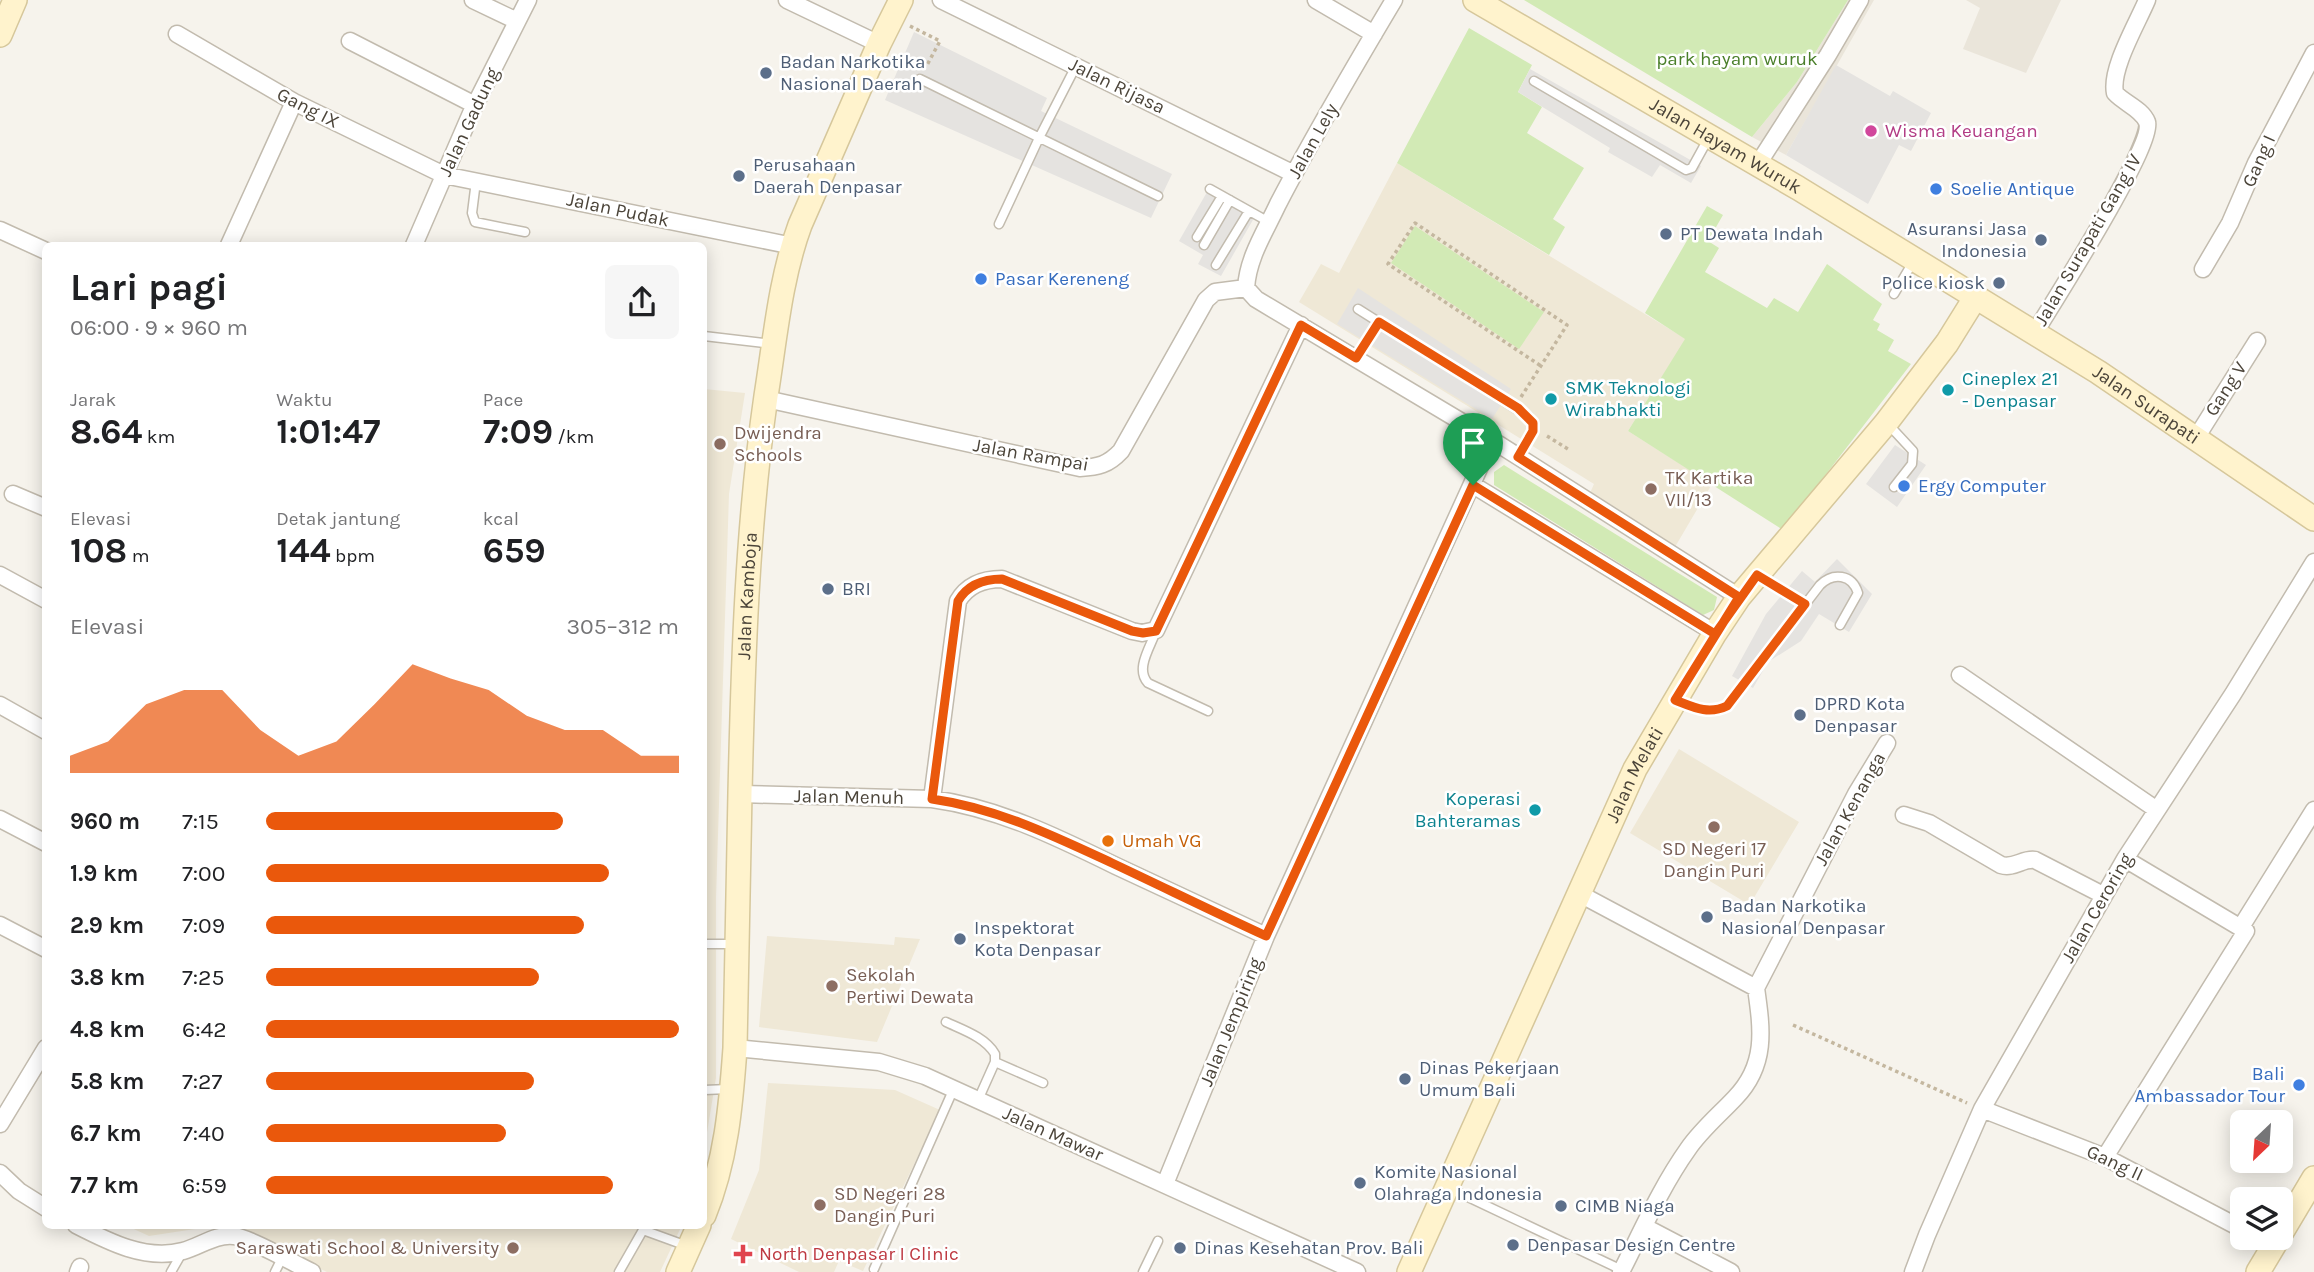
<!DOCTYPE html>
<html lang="id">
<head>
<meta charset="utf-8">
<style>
	body { margin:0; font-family:Karla,sans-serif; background:#f6f6f6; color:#202124; height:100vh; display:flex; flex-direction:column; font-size:26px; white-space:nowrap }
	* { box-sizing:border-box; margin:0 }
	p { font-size:23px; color:#757577 }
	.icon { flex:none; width:38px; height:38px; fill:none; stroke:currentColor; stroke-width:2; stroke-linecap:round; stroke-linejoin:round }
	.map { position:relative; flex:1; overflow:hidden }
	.panel { position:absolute; left:42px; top:242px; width:665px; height:987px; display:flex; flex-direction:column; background:#fff; border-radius:10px; box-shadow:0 4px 18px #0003 }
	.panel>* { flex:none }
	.needle { width:46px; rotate:205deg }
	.buttons { position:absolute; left:2230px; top:1110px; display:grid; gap:14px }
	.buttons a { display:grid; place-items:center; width:63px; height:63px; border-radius:10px; background:#fff; box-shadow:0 4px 18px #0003; font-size:35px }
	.pin { position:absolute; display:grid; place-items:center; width:60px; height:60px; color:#fff; margin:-72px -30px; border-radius:50% 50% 50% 0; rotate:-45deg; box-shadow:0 0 7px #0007 }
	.pin .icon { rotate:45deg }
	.round { display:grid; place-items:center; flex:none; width:74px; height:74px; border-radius:10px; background:#f6f6f6 }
	.head { display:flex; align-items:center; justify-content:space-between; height:119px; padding:0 28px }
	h1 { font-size:38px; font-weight:700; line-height:52px }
	.figures { display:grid; grid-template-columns:repeat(3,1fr); gap:10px; height:119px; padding:7px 28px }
	.figures div { display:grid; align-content:center }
	.figures b { font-size:35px; font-weight:700 }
	.figures small { font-size:19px; font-weight:400 }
	.figures p { font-size:19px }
	.chart { height:196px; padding:14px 28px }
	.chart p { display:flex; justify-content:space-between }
	.chart svg { width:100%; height:126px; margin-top:7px; fill:#ea580c; opacity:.7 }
	ul { padding:0 28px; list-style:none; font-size:23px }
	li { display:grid; grid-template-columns:112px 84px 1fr; align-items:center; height:52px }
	li i { height:18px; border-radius:9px; background:#ea580c }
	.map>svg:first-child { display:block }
</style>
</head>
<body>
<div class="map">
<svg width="2314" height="1272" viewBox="0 0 2314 1272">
	<rect width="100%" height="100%" fill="#f6f3ec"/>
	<path fill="#eae5da" d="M1848,0H1874L1786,155L1752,137L1797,82Z
		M1966,0H2061L2026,73L1963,49L1980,8Z"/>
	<path fill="#efe8d6" d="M1397,163L1686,339L1628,431L1712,484L1675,547L1590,493L1594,484L1299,302L1321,264L1339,273Z
		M704,389L745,393L729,494L716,897V1078L704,1151Z
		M1679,749L1799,822L1752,901H1743L1630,833Z
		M767,936L894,945L895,937L920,939L877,1042L759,1027Z
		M768,1083L895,1090L940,1110L863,1271L839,1261L834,1272H799L731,1239L759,1170Z
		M125,1225H682L660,1272H327L241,1231L208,1227L149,1236Z"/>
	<path fill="#d2eab5" d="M1524,0H1848L1797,82L1752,137Z
		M1469,28L1532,65L1518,92L1542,107L1527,133L1584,168L1553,219L1565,227L1549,255L1397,163Z
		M1707,206L1723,215L1708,241L1719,248L1705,272L1767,308L1774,298L1798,312L1827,264L1882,304L1873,320L1880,324L1877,330L1894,340L1888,351L1911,364L1783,530L1628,431L1685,339L1645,313Z
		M1415,226L1544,312L1519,349L1391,263Z
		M1504,465L1717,597L1714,610L1703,615L1494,485V472Z"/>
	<path fill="#e5e3e0" d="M914,32L1047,98L1041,111L1172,174L1151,218L885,100Z
		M1836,65L1890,96L1893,91L1931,113L1911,151L1899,145L1868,204L1786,155Z
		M1530,69L1701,166L1691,183L1660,165L1652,177L1608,152L1610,148L1518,92Z
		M1211,185L1258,211L1221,276L1198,264L1203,255L1179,241Z
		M1358,288L1511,389L1492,419L1337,324Z
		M1895,445L1926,465L1897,507L1866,484Z
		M1837,559L1872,594L1849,632L1819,614L1801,641L1768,662L1753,688L1732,676L1766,614L1802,571L1815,582Z"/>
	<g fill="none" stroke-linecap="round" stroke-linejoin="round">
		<defs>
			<path id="lane" d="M920,79L1158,196
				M1534,81L1686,170L1692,168L1708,139
				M476,181L472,213L475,222L525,232
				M1210,189L1269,222
				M999,224L1039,138L1076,66
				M1197,237L1222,196
				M1204,245L1230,200
				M1216,265L1249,211
				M1894,294L1913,262
				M1358,309L1529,417L1533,423V431L1518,457
				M704,336L772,344
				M1356,357L1379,322
				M1887,423L1913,451L1912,464L1894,487
				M1760,576L1805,604
				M1156,631C1150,648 1135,669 1148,683L1208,711
				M1678,701C1696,708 1709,715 1727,706L1820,585C1833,572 1852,574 1858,593L1840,625
				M704,944H733
				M946,1022C963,1030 985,1037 995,1054V1062
				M704,1090L729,1089
				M978,1100L995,1062L1043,1083
				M1451,1189L1622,1270
				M874,1269L954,1088
				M171,1272L183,1251
				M275,1272L282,1258
				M619,1272L643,1230L687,1246
				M1143,1272L1158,1241"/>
			<path id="street" d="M473,0L517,21
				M787,0L879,44
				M941,0L1294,174
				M1316,0L1374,34
				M177,34L294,102L444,175L793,246
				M350,41L475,105
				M1758,164L1828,55L1860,0
				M0,230L46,251
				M229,245L294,102
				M414,245L472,111L528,0
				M2203,269L2230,223L2256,163L2314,53
				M1246,288L1256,299L1492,440L1739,597
				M1246,288C1248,257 1265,232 1278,204C1314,135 1354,67 1394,0
				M2034,334C2051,306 2155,143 2147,122C2142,109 2124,103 2115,93C2110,69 2137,24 2147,0
				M766,399L1080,468C1098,467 1108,465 1121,451L1206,300L1215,292L1246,288
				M2196,438L2257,341
				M1473,485L1715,633
				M13,494L46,508
				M0,575L46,600
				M1960,675L2157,810
				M0,705L46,731
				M740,794L932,799C998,808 1057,837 1116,866C1166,889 1216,913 1266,936
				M932,799L958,601C968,584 984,579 1002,579L1132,631L1142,633L1156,630L1301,325
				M1904,815L1929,823L2001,865C2014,869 2023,858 2035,860L2103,895
				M0,819L46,843
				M1578,893L1756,988
				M0,925L46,949
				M2241,927L2314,810
				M735,1048L879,1062L925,1076L1357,1272
				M1982,1109L2105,1157L2242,1229
				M0,1124L46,1048
				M2105,1157L2246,931L2125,859
				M0,1173L19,1191L46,1208
				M1165,1184L1266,936L1492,440
				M76,1225C109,1242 146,1261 183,1251C201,1246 215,1234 234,1236C250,1238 295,1264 312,1272
				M1645,1227L1731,1272
				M2257,1237L2274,1247
				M78,1272L80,1267
				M1621,1272C1642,1231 1661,1187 1688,1149C1701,1130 1719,1115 1735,1098C1767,1065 1762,1030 1756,988L1856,794L1887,743
				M1913,1272L1927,1235L1982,1109L2125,859L2233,694L2314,562"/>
			<g id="secondary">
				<path id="s1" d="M1475,0L1798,188L2098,372L2314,519"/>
				<path d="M0,35L15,0"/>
				<path id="s2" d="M704,1215C726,1162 731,1105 735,1048C736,963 738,878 740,793C743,661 747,528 766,396C775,340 780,279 800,225L879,44L901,0"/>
				<path d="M2280,1235L2314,1178"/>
				<path d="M678,1272L699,1225"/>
				<path id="s3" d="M1409,1272L1635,769L1715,633L1739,597L1886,423L1947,343L1975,298"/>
				<path d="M2258,1272L2279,1237"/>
			</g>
		</defs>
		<use href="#lane" stroke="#c2bbae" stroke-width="11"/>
		<use href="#street" stroke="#c2bbae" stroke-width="19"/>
		<use href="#secondary" stroke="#d6c79b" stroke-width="26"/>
		<path stroke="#c4b79f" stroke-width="3.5" stroke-dasharray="3.5 3.5" stroke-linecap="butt" d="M910,26L940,41L926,67
			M1521,397L1567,325L1415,223L1388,264L1541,366
			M1547,436L1568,449
			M1793,1025L1967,1103"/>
		<use href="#lane" stroke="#fff" stroke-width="8"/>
		<use href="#street" stroke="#fff" stroke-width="16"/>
		<use href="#secondary" stroke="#fff3cd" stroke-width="23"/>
	</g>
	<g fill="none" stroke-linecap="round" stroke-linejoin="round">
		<defs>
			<path id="route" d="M1473,485L1266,936C1214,912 1163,887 1112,863C1054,836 996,808 932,799L958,601C968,584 984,579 1002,579L1132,631L1143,633L1156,631L1301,325L1356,358L1379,322L1518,408L1533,423V431L1518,457L1739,597L1675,700C1693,707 1708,715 1727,706L1805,604L1757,575L1715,634L1473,485"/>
		</defs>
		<use href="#route" stroke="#fff" stroke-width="14"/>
		<use href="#route" stroke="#ea580c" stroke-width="9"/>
	</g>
	<g fill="#5c6f8a" stroke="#fff" stroke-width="2.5">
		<circle cx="766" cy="73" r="7"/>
		<circle cx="739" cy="176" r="7"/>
		<circle cx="1666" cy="234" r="7"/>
		<circle cx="2041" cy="240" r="7"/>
		<circle cx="1999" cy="283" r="7"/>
		<circle cx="828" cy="589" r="7"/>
		<circle cx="1800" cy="715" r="7"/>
		<circle cx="1707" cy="917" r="7"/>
		<circle cx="960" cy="939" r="7"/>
		<circle cx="1405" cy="1079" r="7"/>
		<circle cx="1360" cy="1183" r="7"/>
		<circle cx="1561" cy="1206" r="7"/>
		<circle cx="1513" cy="1245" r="7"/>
		<circle cx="1180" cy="1248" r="7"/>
	</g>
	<circle fill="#d1479c" stroke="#fff" stroke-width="2.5" cx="1871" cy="131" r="7"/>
	<g fill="#3f7fe0" stroke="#fff" stroke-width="2.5">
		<circle cx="1936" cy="189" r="7"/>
		<circle cx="981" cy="279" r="7"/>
		<circle cx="1904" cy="486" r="7"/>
		<circle cx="2299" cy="1085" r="7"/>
	</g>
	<g fill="#0f9aa8" stroke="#fff" stroke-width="2.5">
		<circle cx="1948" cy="390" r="7"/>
		<circle cx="1551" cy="399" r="7"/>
		<circle cx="1535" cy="810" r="7"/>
	</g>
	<g fill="#8d6e63" stroke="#fff" stroke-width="2.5">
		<circle cx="720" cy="444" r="7"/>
		<circle cx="1651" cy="489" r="7"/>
		<circle cx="1714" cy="827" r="7"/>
		<circle cx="832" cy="986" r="7"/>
		<circle cx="820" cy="1205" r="7"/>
		<circle cx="513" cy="1248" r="7"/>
	</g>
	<circle fill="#e8710a" stroke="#fff" stroke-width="2.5" cx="1108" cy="841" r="7"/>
	<path fill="#e0444e" stroke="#fff" stroke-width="2.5" d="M739.5 1243.5h7v7h7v7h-7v7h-7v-7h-7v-7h7z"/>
	<g text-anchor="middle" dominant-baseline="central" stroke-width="5" stroke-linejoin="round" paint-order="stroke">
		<g font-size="19" fill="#4a7f2a" stroke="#fff">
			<text x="1737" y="59">park hayam wuruk</text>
		</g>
		<g font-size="19" fill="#4e5e75" stroke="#fff" text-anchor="start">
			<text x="780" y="62">Badan Narkotika<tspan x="780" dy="22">Nasional Daerah</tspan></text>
			<text x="753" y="165">Perusahaan<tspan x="753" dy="22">Daerah Denpasar</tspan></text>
			<text x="2027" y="229" text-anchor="end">Asuransi Jasa<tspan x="2027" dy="22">Indonesia</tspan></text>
			<text x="1680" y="234">PT Dewata Indah</text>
			<text x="1985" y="283" text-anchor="end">Police kiosk</text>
			<text x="842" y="589">BRI</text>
			<text x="1814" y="704">DPRD Kota<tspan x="1814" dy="22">Denpasar</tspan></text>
			<text x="1721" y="906">Badan Narkotika<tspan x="1721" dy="22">Nasional Denpasar</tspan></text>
			<text x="974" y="928">Inspektorat<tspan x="974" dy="22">Kota Denpasar</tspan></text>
			<text x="1419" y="1068">Dinas Pekerjaan<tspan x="1419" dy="22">Umum Bali</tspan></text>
			<text x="1374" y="1172">Komite Nasional<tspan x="1374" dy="22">Olahraga Indonesia</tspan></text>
			<text x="1575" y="1206">CIMB Niaga</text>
			<text x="1527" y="1245">Denpasar Design Centre</text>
			<text x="1194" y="1248">Dinas Kesehatan Prov. Bali</text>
		</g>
		<g font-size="19" fill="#4b4439" stroke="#fff">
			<text transform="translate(1117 86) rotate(26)">Jalan Rijasa</text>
			<text transform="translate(308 108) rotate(27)">Gang IX</text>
			<text transform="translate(469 122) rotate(-65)">Jalan Gadung</text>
			<text transform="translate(1313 141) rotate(-61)">Jalan Lely</text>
			<text stroke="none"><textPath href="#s1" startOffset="290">Jalan Hayam Wuruk</textPath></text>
			<text transform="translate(2259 161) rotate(-66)">Gang I</text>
			<text transform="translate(618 210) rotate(12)">Jalan Pudak</text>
			<text transform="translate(2088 240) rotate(-60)">Jalan Surapati Gang IV</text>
			<text transform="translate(2226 389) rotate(-57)">Gang V</text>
			<text stroke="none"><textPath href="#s1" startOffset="784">Jalan Surapati</textPath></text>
			<text transform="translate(1031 455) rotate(10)">Jalan Rampai</text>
			<text stroke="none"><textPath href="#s2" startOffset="623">Jalan Kamboja</textPath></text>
			<text stroke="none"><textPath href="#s3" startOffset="546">Jalan Melati</textPath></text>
			<text transform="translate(849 797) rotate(1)">Jalan Menuh</text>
			<text transform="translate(1850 809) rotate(-61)">Jalan Kenanga</text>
			<text transform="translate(2097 908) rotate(-60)">Jalan Ceroring</text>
			<text transform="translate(1231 1022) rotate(-68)">Jalan Jempiring</text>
			<text transform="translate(1053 1134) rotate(24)">Jalan Mawar</text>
			<text transform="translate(2115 1163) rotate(25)">Gang II</text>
		</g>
		<g font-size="19" fill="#b23c85" stroke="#fff" text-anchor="start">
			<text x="1885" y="131">Wisma Keuangan</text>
		</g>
		<g font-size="19" fill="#366cbe" stroke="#fff" text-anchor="start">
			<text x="1950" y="189">Soelie Antique</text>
			<text x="995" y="279">Pasar Kereneng</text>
			<text x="1918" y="486">Ergy Computer</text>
			<text x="2285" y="1074" text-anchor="end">Bali<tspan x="2285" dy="22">Ambassador Tour</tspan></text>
		</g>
		<g font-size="19" fill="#0d838f" stroke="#fff" text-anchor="start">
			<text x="1962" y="379">Cineplex 21<tspan x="1962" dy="22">- Denpasar</tspan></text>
			<text x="1565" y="388">SMK Teknologi<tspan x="1565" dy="22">Wirabhakti</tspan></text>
			<text x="1521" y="799" text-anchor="end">Koperasi<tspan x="1521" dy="22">Bahteramas</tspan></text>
		</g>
		<g font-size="19" fill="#785e54" stroke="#fff" text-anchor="start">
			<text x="734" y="433">Dwijendra<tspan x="734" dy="22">Schools</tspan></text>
			<text x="1665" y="478">TK Kartika<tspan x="1665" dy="22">VII/13</tspan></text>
			<text x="1714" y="849" text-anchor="middle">SD Negeri 17<tspan x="1714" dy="22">Dangin Puri</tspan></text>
			<text x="846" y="975">Sekolah<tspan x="846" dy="22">Pertiwi Dewata</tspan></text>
			<text x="834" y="1194">SD Negeri 28<tspan x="834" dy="22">Dangin Puri</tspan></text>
			<text x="499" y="1248" text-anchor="end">Saraswati School &amp; University</text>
		</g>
		<g font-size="19" fill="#c56008" stroke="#fff" text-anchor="start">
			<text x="1122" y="841">Umah VG</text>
		</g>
		<g font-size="19" fill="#be3a42" stroke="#fff" text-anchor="start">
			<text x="759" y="1254">North Denpasar I Clinic</text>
		</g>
	</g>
</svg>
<div class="buttons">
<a><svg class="needle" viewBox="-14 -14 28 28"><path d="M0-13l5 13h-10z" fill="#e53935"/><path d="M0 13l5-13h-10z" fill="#757577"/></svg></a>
<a><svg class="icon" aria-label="layers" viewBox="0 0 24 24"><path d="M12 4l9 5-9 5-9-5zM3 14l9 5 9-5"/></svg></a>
</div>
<div class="pin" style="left:1473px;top:485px;background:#1e9e55"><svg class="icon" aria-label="arrive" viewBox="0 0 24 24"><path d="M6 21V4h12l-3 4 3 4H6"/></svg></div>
<section class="panel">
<div class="head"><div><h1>Lari pagi</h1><p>06:00 · 9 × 960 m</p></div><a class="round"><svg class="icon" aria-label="share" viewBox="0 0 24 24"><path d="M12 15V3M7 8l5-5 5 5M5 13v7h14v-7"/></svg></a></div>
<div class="figures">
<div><p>Jarak</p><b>8.64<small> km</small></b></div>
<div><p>Waktu</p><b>1:01:47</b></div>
<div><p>Pace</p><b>7:09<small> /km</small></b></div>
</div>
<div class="figures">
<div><p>Elevasi</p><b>108<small> m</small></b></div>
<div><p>Detak jantung</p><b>144<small> bpm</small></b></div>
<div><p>kcal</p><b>659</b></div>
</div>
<div class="chart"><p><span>Elevasi</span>305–312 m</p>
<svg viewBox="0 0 160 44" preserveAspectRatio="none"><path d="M0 44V38L10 33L20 20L30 15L40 15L50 29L60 38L70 33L80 20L90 6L100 11L110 15L120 24L130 29L140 29L150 38L160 38V44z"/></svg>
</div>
<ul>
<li><b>960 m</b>7:15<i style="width:72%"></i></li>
<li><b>1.9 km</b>7:00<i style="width:83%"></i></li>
<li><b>2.9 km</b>7:09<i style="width:77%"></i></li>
<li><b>3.8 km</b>7:25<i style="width:66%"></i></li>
<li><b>4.8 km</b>6:42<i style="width:100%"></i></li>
<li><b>5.8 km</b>7:27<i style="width:65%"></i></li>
<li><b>6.7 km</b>7:40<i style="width:58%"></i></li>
<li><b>7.7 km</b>6:59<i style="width:84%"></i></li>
</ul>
</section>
</div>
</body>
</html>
